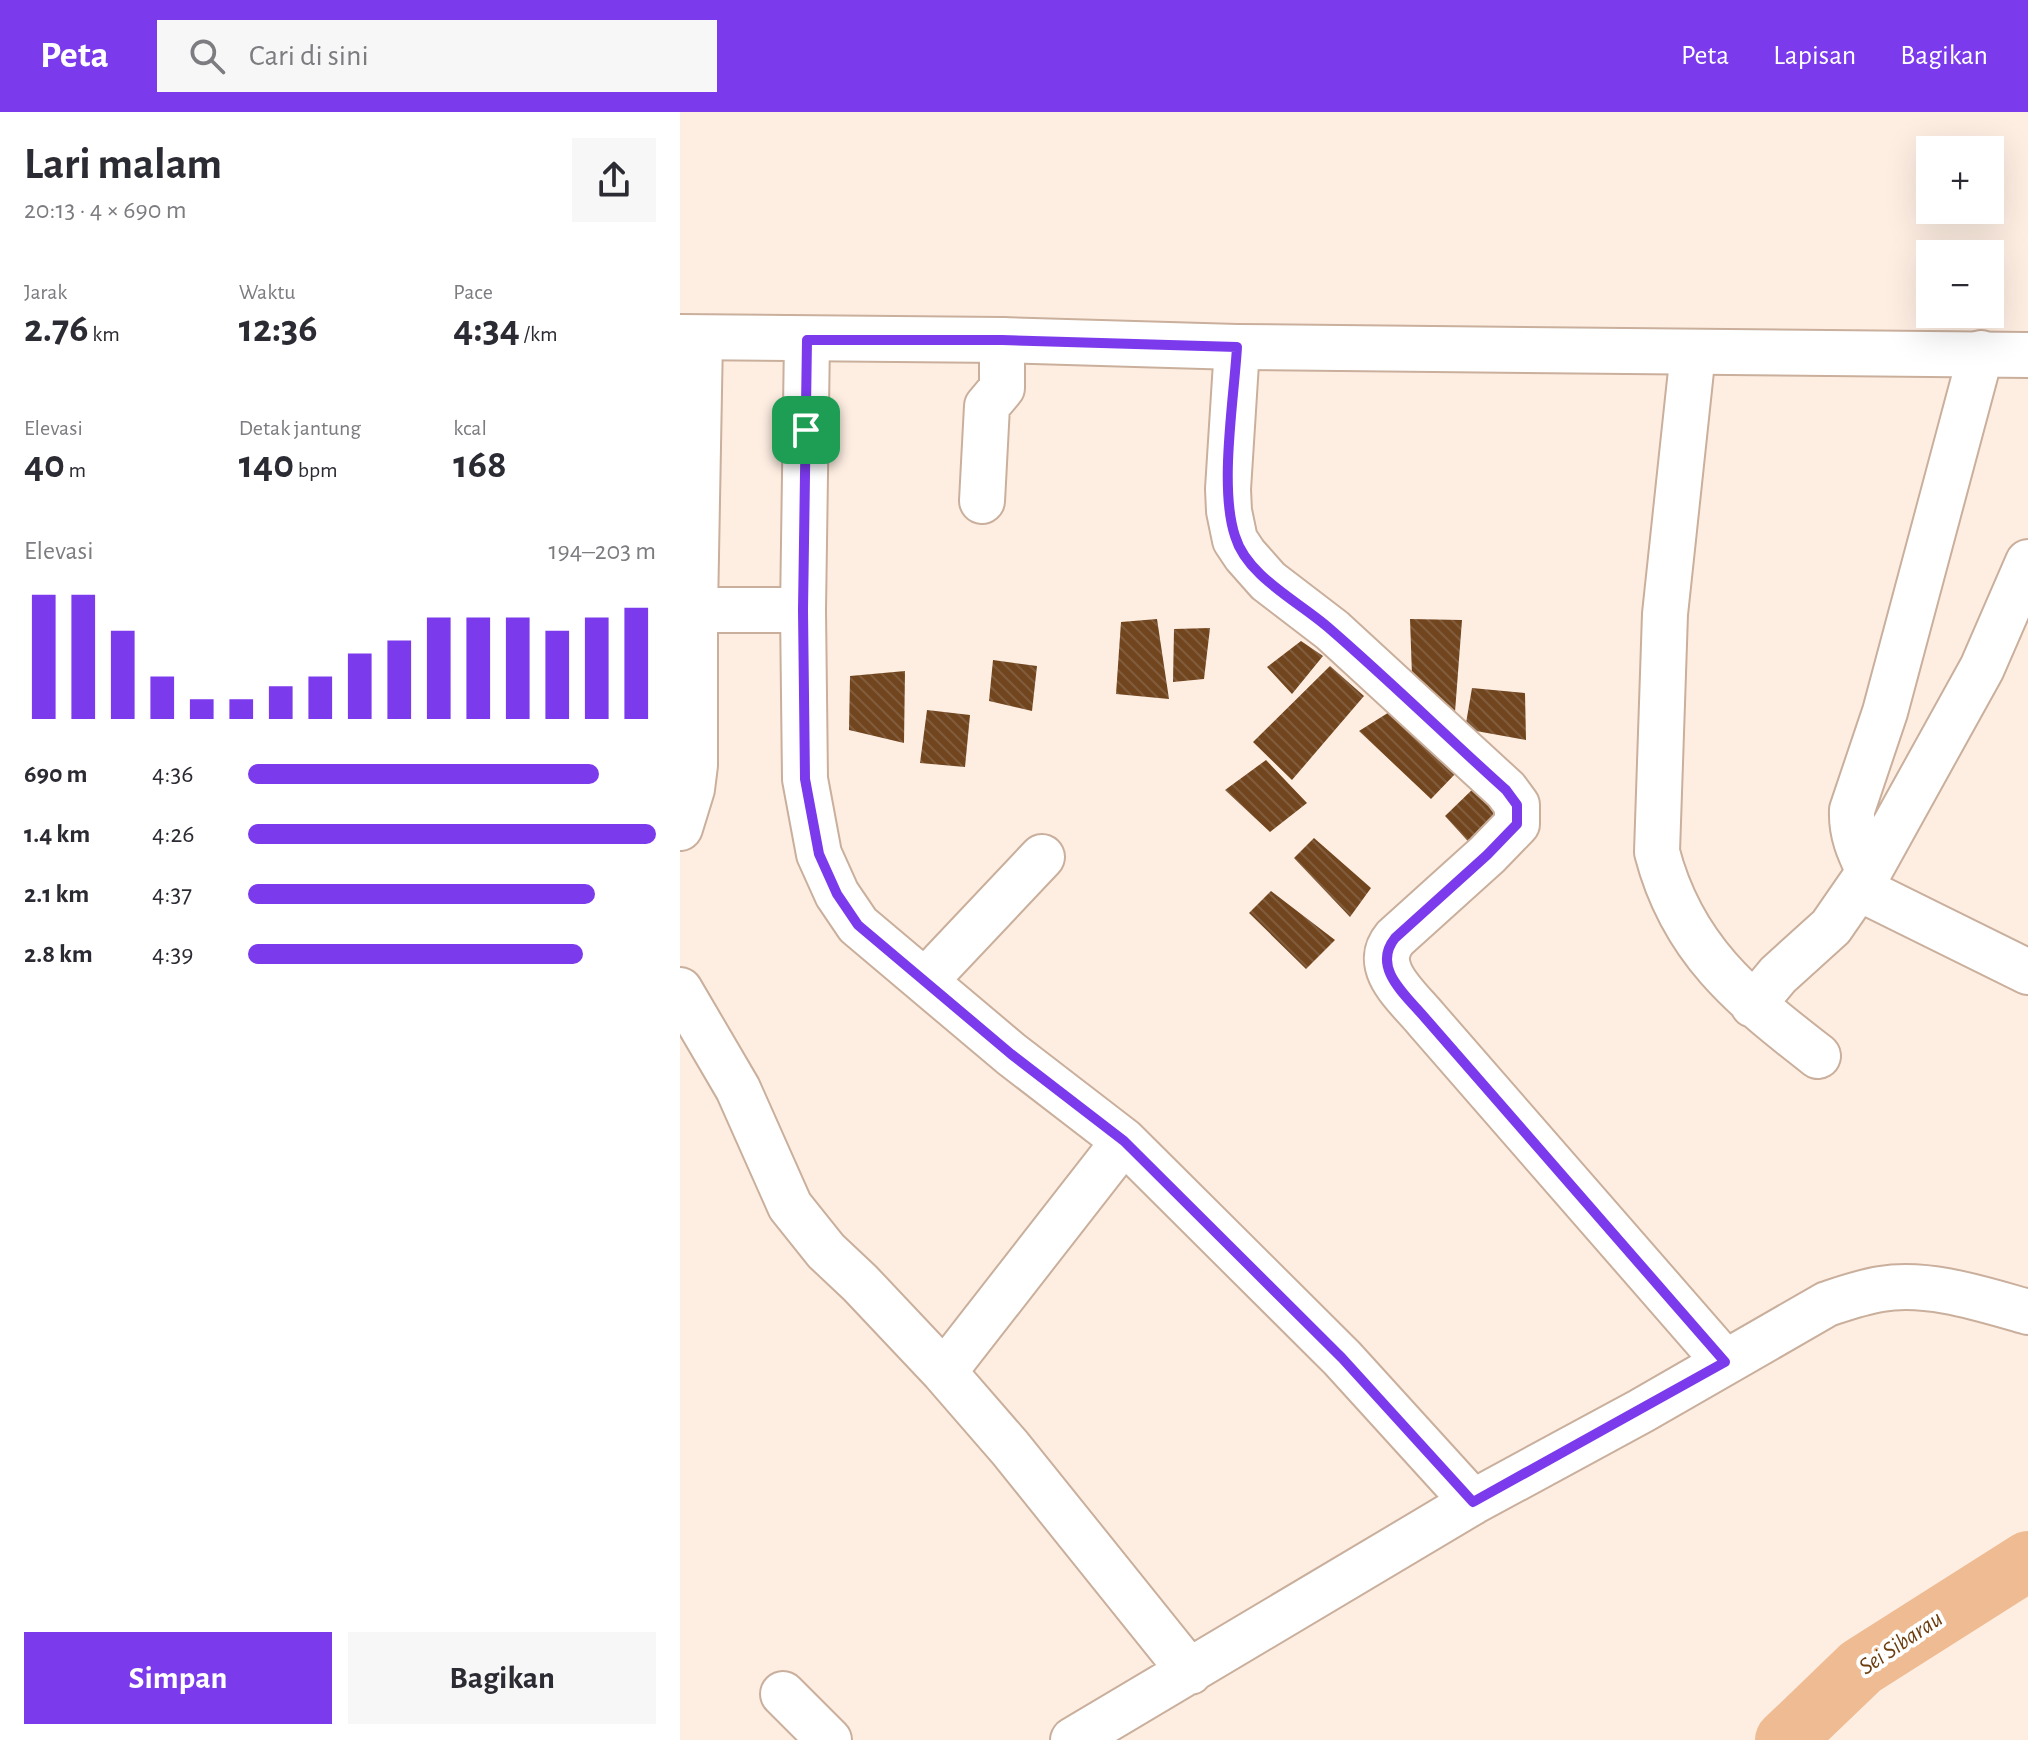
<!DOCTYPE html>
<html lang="id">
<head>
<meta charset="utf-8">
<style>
	body { margin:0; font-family:"Alegreya Sans",sans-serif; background:#f7f7f7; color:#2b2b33; height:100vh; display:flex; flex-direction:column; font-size:30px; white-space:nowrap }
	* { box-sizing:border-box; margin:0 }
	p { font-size:26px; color:#7c7c81 }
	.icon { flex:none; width:44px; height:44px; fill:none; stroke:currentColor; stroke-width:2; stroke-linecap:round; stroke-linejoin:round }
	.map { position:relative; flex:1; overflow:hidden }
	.details { display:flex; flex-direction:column; background:#fff; width:680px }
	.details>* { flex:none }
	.tools { position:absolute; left:1236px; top:24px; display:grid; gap:16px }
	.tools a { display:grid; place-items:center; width:88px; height:88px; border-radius:0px; background:#fff; box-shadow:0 8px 32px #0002; font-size:40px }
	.pin { position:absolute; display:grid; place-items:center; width:68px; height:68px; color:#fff; margin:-34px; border-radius:16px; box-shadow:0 4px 12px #0006 }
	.round { display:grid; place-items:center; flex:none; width:84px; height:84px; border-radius:0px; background:#f7f7f7 }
	.overview { display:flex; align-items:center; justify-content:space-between; height:136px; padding:0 24px }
	h1 { font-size:44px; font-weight:700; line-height:60px }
	.stats { display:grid; grid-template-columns:repeat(3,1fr); gap:12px; height:136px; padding:8px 24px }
	.stats div { display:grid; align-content:center }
	.stats b { font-size:40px; font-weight:700 }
	.stats small { font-size:22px; font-weight:400 }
	.stats p { font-size:22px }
	.chart { height:224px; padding:16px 24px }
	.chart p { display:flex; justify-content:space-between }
	.chart svg { width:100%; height:144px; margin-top:8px; stroke:#7c3aed; stroke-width:6 }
	.button { display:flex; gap:16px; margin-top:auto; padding:16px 24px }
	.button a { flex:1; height:92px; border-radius:0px; background:#7c3aed; color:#fff; font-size:32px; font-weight:700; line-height:92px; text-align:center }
	.button a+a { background:#f7f7f7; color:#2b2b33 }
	ul { padding:0 24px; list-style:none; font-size:26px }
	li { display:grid; grid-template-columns:128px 96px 1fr; align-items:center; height:60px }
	li i { height:20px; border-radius:10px; background:#7c3aed }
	header { display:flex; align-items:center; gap:48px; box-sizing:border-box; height:112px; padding:0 40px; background:#7c3aed; color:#fff }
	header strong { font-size:38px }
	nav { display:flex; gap:44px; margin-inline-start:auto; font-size:28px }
	.search { width:560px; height:72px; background:#f7f7f7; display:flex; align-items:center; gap:20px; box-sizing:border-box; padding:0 28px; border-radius:0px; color:#7c7c81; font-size:30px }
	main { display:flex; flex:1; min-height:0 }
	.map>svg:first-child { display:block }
</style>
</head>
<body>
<header>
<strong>Peta</strong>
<div class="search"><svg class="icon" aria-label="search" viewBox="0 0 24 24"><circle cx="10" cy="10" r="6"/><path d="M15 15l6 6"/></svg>Cari di sini</div>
<nav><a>Peta</a><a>Lapisan</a><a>Bagikan</a></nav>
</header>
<main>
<section class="details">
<div class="overview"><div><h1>Lari malam</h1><p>20:13 · 4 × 690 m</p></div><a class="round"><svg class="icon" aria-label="share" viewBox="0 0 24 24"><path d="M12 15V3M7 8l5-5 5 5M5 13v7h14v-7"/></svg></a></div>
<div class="stats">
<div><p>Jarak</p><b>2.76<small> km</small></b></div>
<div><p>Waktu</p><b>12:36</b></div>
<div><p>Pace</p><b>4:34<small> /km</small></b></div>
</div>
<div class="stats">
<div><p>Elevasi</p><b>40<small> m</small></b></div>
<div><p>Detak jantung</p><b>140<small> bpm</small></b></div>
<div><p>kcal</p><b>168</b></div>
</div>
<div class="chart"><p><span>Elevasi</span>194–203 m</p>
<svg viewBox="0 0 160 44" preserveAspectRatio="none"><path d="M5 44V6M15 44V6M25 44V17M35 44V31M45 44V38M55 44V38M65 44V34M75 44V31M85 44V24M95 44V20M105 44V13M115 44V13M125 44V13M135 44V17M145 44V13M155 44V10"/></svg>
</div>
<ul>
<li><b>690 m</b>4:36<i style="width:86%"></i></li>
<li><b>1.4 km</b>4:26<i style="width:100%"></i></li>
<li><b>2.1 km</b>4:37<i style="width:85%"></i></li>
<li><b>2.8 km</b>4:39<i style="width:82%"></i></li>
</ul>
<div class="button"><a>Simpan</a><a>Bagikan</a></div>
</section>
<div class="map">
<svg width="1348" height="1628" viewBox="0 0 1348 1628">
	<defs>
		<pattern id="building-back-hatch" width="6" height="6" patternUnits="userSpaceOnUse" patternTransform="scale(2)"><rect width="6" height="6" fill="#71451e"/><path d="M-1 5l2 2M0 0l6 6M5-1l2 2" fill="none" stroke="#815d3d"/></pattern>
	</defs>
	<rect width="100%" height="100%" fill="#feeee2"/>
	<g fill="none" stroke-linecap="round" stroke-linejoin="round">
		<path stroke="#efbb92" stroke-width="60" d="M1105,1628L1181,1555L1348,1449"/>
	</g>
	<path fill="url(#building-back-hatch)" d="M477,507L489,587L436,582L441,510Z
		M730,507L782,508L775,600L733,592Z
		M530,516L524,567L493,570L494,517Z
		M621,529L643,544L612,582L587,555Z
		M313,548L357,554L352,599L309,589Z
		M650,554L684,584L612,668L573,630Z
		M225,559L224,631L169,618L170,564Z
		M792,576L845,581L846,628L785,617Z
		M247,598L290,603L285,655L240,651Z
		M711,599L777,660L751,687L679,619Z
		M586,648L627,691L590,720L545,678Z
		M797,673L829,707L795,737L765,704Z
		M634,726L691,776L670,805L614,746Z
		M591,779L655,828L626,857L569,801Z"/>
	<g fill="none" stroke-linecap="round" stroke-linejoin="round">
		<defs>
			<path id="minor" d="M127,228L123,498L125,667L139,742L157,782L178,813L331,942L444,1029L662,1246L793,1390
				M557,235L548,377L549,399L555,428L565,443L588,469L652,518L826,678L837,693V712L807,743L715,826C691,855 726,883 746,907L1045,1250
				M1013,240L985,502L977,740C1002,837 1062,885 1138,944
				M302,389L307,294L322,276V228
				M15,498H123
				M0,716L12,677L15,653V498L20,226
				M1189,760C1179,739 1171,722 1172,698L1205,600L1301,241
				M1178,776L1348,860
				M245,869L362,745
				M0,878L58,977L110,1094L146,1139L180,1171L264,1260L444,1029
				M1073,893L1098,863L1151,815L1189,760L1302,556L1348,450
				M264,1260L330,1336L510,1560
				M103,1582L149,1628
				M393,1628L793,1390L961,1299L1147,1192C1165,1186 1182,1180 1201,1177C1248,1169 1302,1187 1348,1200"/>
			<path id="major" d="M0,225L322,228L557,235L1348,243"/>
		</defs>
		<use href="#minor" stroke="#c9af9c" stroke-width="48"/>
		<use href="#major" stroke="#c9af9c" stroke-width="48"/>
		<use href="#minor" stroke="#fff" stroke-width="44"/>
		<use href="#major" stroke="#fff" stroke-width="44"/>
	</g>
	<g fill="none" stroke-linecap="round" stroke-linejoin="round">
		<defs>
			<path id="route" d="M127,228H322L557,235C554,287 539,376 555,424C567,465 620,490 650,517C710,569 767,625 826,678L837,693V712L807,743L715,826C691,856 726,883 746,907L1045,1250L793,1390L662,1246L444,1029L331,942L178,813L157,782L139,742L125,667L123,498Z"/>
		</defs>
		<use href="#route" stroke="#fff" stroke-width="16"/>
		<use href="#route" stroke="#7c3aed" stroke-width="10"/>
	</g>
	<g text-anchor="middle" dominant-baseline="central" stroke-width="8" stroke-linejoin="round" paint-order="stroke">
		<g font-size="24" font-style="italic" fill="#6d3d0e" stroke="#fff">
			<text transform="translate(1221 1531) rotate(-34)">Sei Sibarau</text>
		</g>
	</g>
</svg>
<div class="tools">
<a>+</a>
<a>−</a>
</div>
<div class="pin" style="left:126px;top:318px;background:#1e9e55"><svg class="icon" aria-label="arrive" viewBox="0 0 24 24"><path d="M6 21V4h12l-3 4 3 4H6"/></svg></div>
</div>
</main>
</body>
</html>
